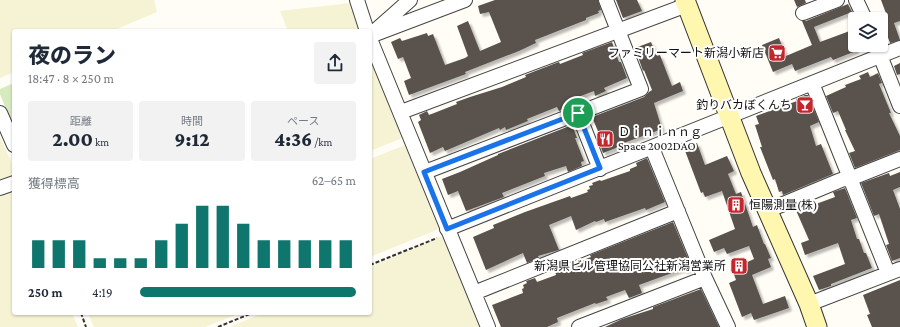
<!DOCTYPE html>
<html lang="ja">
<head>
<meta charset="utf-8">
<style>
	body { margin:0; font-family:"Crimson Pro","Noto Sans JP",serif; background:#f2f2f3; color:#1f2937; height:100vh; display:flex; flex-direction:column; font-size:15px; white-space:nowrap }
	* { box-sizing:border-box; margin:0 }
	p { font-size:13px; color:#747a83 }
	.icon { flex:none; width:22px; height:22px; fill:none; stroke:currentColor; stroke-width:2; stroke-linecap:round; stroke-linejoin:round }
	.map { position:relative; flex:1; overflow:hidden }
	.side { position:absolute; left:12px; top:29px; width:360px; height:286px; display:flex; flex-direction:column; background:#fff; border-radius:4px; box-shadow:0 1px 3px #0004 }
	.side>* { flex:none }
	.fabs { position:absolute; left:848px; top:12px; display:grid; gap:8px }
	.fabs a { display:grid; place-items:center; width:40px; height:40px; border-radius:4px; background:#fff; box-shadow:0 1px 3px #0004; font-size:20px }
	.pin { position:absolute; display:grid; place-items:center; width:34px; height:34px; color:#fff; margin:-17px; border:2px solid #fff; border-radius:50%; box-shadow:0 1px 4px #0007 }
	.round { display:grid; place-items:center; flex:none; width:42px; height:42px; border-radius:4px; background:#f2f2f3 }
	.overview { display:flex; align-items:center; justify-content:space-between; height:68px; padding:0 16px }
	h1 { font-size:22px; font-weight:800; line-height:30px }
	.figures { display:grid; grid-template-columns:repeat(3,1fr); gap:6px; height:68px; padding:4px 16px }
	.figures div { display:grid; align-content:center; border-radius:4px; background:#f2f2f3; text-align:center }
	.figures b { font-size:20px; font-weight:800 }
	.figures small { font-size:11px; font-weight:400 }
	.figures p { font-size:11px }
	.chart { height:112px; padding:8px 16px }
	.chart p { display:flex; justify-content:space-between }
	.chart svg { width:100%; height:72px; margin-top:4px; stroke:#0f766e; stroke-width:6 }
	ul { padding:0 16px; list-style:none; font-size:13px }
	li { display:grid; grid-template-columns:64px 48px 1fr; align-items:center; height:30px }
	li i { height:10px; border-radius:5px; background:#0f766e }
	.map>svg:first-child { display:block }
</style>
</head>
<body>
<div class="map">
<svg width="900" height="327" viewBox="0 0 900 327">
	<defs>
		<filter id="shadow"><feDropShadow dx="3" dy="3" stdDeviation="1" flood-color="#0004"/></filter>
	</defs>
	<rect width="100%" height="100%" fill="#fffdf5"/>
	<path fill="#f6f3d4" d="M0,0H154L157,12L112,31H14V72L0,78Z
		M351,3L363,31H288L280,11Z
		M370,54L405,137L370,151Z
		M0,137L14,168V178L0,183Z
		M405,145L439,229L370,257V159Z
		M14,191V313H72L78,327H0V196Z
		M445,235L482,327H230L263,313H370V267Z
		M88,313H240L205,327H94Z"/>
	<path fill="#d5ebbd" d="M14,83V129L0,94V89Z"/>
	<path fill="#5a524d" filter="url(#shadow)" d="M495,0H598L601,10L598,11L599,13L586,18V20L535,40L536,43L519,51L465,72L466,74L409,95L404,81L411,78L403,57L398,59L391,42L400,38L402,41L427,33L428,36L433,34L445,65L465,58L468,56L457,26L468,21L480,51L501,42L489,12L480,14L478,6Z
		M616,0H637L642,11L623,18Z
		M794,0H805L806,3L797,7Z
		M881,0H900V21L894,23L900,40L890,43L885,29L881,30V19L887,16Z
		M848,4L852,12L814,27L820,42L855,29V45L856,51L833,60L831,57L795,71L792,64L773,72L762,45L779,38L786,56L812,45L802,21H806Z
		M612,42L619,62H621L627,78L604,88L606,91L595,96L594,91L573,99L574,105L559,111L557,107L527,119L528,121L506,130L505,127L500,130L499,128L445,151L443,147L430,153L418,122L421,120L419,115L427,111L429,115L457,104L456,102L470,97L502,87L526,77L525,75L556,63L559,62L560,64L583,55L582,53Z
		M651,42L657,56L660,55L672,86L680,82L683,91L654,103L662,129L621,144V146L603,153L597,137L600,136L592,117L644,97L649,92L652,90L644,70L643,71L635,48Z
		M900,63V74L897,75L894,66Z
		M868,72L870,77L878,73L882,83L879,84L891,113H889L900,136V150L855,168L849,153L855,151L845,130H846L838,111L833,113L826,96L846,87L845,85L861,79L859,76Z
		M805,95H808L819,122L810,126L816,146L821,144L833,174L783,195L782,191L779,192L775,179L773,180L760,147H762L755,125L759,124L756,116L797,101L796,99Z
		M572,125L577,138H575L584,161L581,162L582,166L568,172L566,166L544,173L545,176L502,193L504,197L466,211L458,191L448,195L442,179L460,172L498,155V154Z
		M697,143L705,165L727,156L734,171L728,174L736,194L741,192L753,227L757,225L764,244H765L771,258L768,259L771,267L752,275L763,304L785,296L789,308L754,320L751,313L742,317L729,283L736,280L732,269L754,259L749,246L727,254L724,248L714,252L709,240L735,229L722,191L705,197L703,192L701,193L684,148Z
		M647,158L665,202L646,210L645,208L605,222L604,219L596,222L595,221L576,230L571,216L549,225L559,250L538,256L539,258L527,263L523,253L486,270L473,237L494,228L493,225L525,212L570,196L571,198L588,192L587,190L590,189L589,186L593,185L592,183L600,180L601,181L630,171V169L637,166L636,163Z
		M900,172V187L893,190L900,209V258L892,261L886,245L889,244L879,214L874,216L861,183L889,173L890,176Z
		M845,188L857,218L851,220L857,239H859L864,253H866L872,268L831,284V286L819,290L813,276L845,264L838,243L805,255L801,243L809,240L795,208L814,200L816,204L835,197L833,192Z
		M673,222L692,268L684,271L683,269L639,285L642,293L629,298L625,290L606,297L608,300L596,304L595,303L557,318L558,322L547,327H501L492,305L523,293L522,289L524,288L523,285L527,283L526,281L535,278L537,282L556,275L555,271L591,257L590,255Z
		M900,280V327H872L867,315L870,314L863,295Z
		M701,289L719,327H605L622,319L653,309V307Z"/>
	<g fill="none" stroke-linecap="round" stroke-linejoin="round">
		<defs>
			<path id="street" d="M357,0L367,31
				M856,0L865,19
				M803,13L837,0
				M375,31L410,0
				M370,36L465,0
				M370,39L488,327
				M876,45L900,106
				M812,83L888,273
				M401,112L687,5
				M0,113L14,145
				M578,113L600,169
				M652,148L705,278L728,327
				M425,172L641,89L606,0
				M0,188L14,183
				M769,210L841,180L857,176L900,159
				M447,229L900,48
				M474,293L678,211
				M809,304L900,269
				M579,327L705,278"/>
			<path id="secondary" d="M685,0L751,173L809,304L817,327"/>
		</defs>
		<use href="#street" stroke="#444" stroke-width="16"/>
		<use href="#secondary" stroke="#333" stroke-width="21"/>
		<path stroke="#333" stroke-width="2" stroke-dasharray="4 2" stroke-linecap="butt" d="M370,265L437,238
			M81,313L86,327
			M218,327L252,313"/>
		<use href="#street" stroke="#fff" stroke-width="14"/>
		<use href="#secondary" stroke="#fff6b0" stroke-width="19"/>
	</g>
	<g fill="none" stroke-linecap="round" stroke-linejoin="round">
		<defs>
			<path id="route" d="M578,113L600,168L447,229L424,172Z"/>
		</defs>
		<use href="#route" stroke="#fff" stroke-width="8"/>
		<use href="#route" stroke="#1a73e8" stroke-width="5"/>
	</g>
	<defs>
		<symbol id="supermarket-square" viewBox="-11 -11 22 22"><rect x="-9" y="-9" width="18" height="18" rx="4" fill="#c4262e" stroke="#fff"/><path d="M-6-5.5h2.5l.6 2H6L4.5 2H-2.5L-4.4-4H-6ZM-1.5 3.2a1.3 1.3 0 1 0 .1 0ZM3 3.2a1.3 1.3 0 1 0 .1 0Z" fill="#fff"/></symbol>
		<symbol id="bar-square" viewBox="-11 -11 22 22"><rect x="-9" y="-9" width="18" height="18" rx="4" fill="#c4262e" stroke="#fff"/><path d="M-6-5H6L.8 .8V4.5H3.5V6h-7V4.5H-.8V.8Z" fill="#fff"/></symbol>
		<symbol id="restaurant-square" viewBox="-11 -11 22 22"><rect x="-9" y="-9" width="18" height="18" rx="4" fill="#c4262e" stroke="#fff"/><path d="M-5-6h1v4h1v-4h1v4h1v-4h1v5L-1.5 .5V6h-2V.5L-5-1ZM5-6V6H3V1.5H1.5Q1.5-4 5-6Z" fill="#fff"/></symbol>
		<symbol id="building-square" viewBox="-11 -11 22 22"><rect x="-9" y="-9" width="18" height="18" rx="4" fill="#c4262e" stroke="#fff"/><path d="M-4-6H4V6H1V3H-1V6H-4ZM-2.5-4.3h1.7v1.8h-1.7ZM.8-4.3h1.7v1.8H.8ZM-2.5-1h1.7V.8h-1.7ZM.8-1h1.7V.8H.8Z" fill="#fff"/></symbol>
	</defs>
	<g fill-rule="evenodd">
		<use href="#supermarket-square" x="767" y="43" width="20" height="20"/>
		<use href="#bar-square" x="795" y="95" width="20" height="20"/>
		<use href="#restaurant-square" x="595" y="129" width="20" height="20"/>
		<use href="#building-square" x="726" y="195" width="20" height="20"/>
		<use href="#building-square" x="729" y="256" width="20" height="20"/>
	</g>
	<g text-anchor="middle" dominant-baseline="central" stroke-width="4" stroke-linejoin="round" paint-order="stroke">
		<g font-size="12" fill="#111" stroke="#fff" text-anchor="end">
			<text x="764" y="53">ファミリーマート新潟小新店</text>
			<text x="792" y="105">釣りバカぼくんち</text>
			<text x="618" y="132" text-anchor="start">Ｄｉｎｉｎｎｇ<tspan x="618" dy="14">Space 2002DAO</tspan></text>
			<text x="749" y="205" text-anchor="start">恒陽測量(株)</text>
			<text x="726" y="266">新潟県ビル管理協同公社新潟営業所</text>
		</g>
	</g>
</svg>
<div class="fabs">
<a><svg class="icon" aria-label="layers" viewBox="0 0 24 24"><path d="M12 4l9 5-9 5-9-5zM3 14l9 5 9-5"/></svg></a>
</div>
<div class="pin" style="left:578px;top:113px;background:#1e9e55"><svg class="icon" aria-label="arrive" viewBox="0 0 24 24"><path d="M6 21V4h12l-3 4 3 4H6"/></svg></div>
<section class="side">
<div class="overview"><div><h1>夜のラン</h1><p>18:47 · 8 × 250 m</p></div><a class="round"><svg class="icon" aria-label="share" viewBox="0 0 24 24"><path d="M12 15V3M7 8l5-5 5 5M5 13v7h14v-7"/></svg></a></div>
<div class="figures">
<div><p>距離</p><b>2.00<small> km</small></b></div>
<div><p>時間</p><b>9:12</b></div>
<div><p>ペース</p><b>4:36<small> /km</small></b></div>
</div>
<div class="chart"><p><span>獲得標高</span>62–65 m</p>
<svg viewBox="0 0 160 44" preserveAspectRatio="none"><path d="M5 44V27M15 44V27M25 44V27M35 44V38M45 44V38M55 44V38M65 44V27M75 44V17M85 44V6M95 44V6M105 44V17M115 44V27M125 44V27M135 44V27M145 44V27M155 44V27"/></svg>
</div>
<ul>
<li><b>250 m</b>4:19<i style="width:100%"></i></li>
</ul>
</section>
</div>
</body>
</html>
